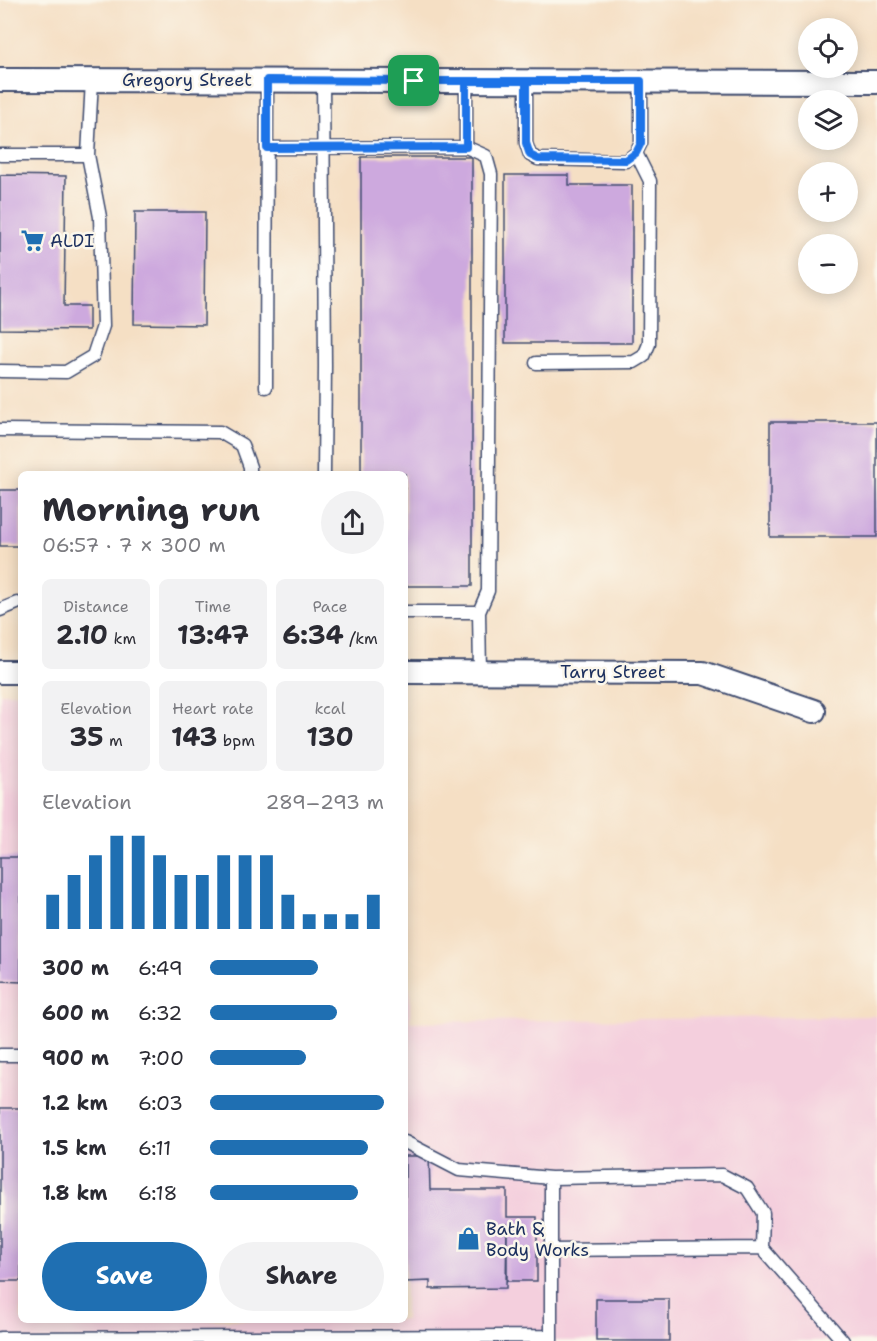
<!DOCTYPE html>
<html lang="en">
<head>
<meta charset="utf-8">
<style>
	body { margin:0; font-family:"Shantell Sans",sans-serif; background:#f2f2f3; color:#2b2b33; height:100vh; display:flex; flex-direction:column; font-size:22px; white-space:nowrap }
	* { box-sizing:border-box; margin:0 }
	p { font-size:20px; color:#7c7c81 }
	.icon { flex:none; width:33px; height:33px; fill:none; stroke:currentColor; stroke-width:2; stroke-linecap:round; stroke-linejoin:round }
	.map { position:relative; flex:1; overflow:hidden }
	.details { position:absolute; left:18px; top:471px; width:390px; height:852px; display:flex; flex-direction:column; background:#fff; border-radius:9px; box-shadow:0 3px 15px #0003 }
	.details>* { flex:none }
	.tools { position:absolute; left:798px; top:18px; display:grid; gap:12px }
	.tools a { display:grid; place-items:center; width:60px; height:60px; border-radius:50%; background:#fff; box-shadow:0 3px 15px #0003; font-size:30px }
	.pin { position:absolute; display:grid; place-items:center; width:51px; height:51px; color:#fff; margin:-26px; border-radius:12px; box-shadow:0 3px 9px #0006 }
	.round { display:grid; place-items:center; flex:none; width:63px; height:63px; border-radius:32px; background:#f2f2f3 }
	.overview { display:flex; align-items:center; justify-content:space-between; height:102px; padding:0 24px }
	h1 { font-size:33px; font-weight:700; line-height:45px }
	.figures { display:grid; grid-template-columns:repeat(3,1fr); gap:9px; height:102px; padding:6px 24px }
	.figures div { display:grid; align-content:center; border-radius:9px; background:#f2f2f3; text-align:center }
	.figures b { font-size:26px; font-weight:700 }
	.figures small { font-size:16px; font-weight:400 }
	.figures p { font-size:16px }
	.chart { height:168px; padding:12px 24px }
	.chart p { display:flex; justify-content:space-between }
	.chart svg { width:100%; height:108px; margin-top:6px; stroke:#1f6fb2; stroke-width:6 }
	.cta { display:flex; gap:12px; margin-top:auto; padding:12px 24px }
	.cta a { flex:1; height:69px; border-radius:36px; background:#1f6fb2; color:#fff; font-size:24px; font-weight:700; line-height:69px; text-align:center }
	.cta a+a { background:#f2f2f3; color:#2b2b33 }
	ul { padding:0 24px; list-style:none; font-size:20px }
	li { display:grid; grid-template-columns:96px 72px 1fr; align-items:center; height:45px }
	li i { height:15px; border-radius:8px; background:#1f6fb2 }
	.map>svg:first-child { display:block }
</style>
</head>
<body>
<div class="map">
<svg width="877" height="1341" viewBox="0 0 877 1341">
	<rect width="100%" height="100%" fill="#fbf7ec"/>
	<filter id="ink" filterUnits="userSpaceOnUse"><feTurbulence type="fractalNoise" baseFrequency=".0167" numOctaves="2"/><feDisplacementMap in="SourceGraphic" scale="12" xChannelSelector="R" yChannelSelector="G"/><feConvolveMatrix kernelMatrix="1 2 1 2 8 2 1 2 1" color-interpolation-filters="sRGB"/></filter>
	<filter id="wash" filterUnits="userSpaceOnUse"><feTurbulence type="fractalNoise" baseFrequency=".008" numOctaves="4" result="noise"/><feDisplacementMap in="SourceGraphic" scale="24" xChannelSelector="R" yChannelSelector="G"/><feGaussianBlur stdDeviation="1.35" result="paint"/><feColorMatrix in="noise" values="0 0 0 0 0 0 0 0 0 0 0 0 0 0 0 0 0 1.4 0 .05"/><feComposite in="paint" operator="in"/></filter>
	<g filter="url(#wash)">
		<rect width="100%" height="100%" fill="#f5dfc4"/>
		<path fill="#f4cfdd" d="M0,693H21V1320H405V989H410V1022L877,1016V1341H0Z"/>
		<g id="blocks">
			<path fill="#cda9de" d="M361,157H472V586H405V474H361Z
				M0,175L66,176L64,306H89V330L0,329Z
				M505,175H569V185H632V343H505Z
				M135,212H205L204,325L134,324Z
				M770,422H877V537H770Z
				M0,490H21V546H0Z
				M0,857H21V982L0,981Z
				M0,1108H21V1281H0Z
				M405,1156H429L430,1190H507V1217H537V1281H507V1223L506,1288L430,1289V1281L405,1282Z
				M596,1299H669V1341H596Z"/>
		</g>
	</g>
	<g filter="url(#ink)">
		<use href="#blocks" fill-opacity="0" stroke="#3c496d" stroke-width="1.5"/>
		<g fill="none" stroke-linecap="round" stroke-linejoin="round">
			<defs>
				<path id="service" d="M323,80L325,366L324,474
					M526,81V143L530,155L538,159L626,161L636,153L641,143V81
					M466,147L486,156L491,174L488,591L479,612L480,672
					M267,148L466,147V81
					M0,155H88
					M536,363L634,362L644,356L649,344L650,181L636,153
					M0,371L66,372L93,356L103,326L100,217L88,155L92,80
					M266,387L267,80
					M0,430L220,432L242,445L250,467V474
					M0,610L17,603
					M405,612H479
					M0,1055H21
					M405,1142L459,1170L551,1178V1336
					M551,1178L722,1175L747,1188L763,1213L762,1248L551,1250
					M762,1248L843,1341
					M0,1338L551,1336V1341"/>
				<path id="minor" d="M0,80L877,82
					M0,672H21
					M405,672L703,673L814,711"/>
			</defs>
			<use href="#service" stroke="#3c496d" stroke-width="15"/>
			<use href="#minor" stroke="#3c496d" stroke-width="26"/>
			<use href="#service" stroke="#fff" stroke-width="12"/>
			<use href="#minor" stroke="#fff" stroke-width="22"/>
		</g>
	</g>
	<g fill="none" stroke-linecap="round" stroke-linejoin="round" filter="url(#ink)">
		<defs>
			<path id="route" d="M414,81L267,80V148L466,147V81H526V143L530,155L538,159L626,160L636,153L641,143V81C565,81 490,81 414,81"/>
		</defs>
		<use href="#route" stroke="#fff" stroke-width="12"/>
		<use href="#route" stroke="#1a73e8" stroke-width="8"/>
	</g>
	<defs>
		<symbol id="supermarket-bare" viewBox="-9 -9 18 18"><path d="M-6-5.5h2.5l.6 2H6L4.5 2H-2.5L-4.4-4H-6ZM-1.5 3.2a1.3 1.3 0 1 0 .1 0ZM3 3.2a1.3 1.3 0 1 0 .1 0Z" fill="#1f6fb2" stroke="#fbf7ec" stroke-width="2.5" paint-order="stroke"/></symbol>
		<symbol id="shop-bare" viewBox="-9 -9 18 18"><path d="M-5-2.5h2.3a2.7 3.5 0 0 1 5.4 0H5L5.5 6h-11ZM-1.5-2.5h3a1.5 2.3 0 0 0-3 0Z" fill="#1f6fb2" stroke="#fbf7ec" stroke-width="2.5" paint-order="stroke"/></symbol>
	</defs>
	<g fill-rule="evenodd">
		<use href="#supermarket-bare" x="16" y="224" width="33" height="33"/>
		<use href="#shop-bare" x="452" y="1222" width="33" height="33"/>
	</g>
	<g text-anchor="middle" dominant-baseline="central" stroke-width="5" stroke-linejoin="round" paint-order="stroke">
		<g font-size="18" fill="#1b2f5e" stroke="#fbf7ec">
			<text x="187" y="80">Gregory Street</text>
			<text x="613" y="672">Tarry Street</text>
		</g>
		<g font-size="18" fill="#1b2f5e" stroke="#fbf7ec" text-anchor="start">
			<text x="50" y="241">ALDI</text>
			<text x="486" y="1229">Bath &amp;<tspan x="486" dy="21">Body Works</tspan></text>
		</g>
	</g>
</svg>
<div class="tools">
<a><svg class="icon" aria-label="locate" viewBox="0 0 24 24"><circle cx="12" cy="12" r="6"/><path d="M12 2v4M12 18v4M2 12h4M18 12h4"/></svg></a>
<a><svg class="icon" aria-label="layers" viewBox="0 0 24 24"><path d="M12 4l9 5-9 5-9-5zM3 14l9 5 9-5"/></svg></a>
<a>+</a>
<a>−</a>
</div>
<div class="pin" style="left:414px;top:81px;background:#1e9e55"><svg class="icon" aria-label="arrive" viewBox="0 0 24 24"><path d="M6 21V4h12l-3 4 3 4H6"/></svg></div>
<section class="details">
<div class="overview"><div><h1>Morning run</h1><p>06:57 · 7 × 300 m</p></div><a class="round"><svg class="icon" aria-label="share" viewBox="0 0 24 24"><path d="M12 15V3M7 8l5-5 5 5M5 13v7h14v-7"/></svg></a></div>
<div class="figures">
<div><p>Distance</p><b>2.10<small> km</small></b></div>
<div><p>Time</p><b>13:47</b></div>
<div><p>Pace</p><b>6:34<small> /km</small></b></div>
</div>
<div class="figures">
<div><p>Elevation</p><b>35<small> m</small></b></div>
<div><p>Heart rate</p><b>143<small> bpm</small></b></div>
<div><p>kcal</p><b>130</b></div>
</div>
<div class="chart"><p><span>Elevation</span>289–293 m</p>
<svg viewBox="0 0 160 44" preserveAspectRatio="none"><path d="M5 44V30M15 44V22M25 44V14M35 44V6M45 44V6M55 44V14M65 44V22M75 44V22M85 44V14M95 44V14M105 44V14M115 44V30M125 44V38M135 44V38M145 44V38M155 44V30"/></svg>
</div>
<ul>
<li><b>300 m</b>6:49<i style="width:62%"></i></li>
<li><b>600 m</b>6:32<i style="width:73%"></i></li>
<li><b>900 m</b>7:00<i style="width:55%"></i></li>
<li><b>1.2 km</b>6:03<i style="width:100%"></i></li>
<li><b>1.5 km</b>6:11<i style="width:91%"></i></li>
<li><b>1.8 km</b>6:18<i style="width:85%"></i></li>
</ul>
<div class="cta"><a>Save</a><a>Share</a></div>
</section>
</div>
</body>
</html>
